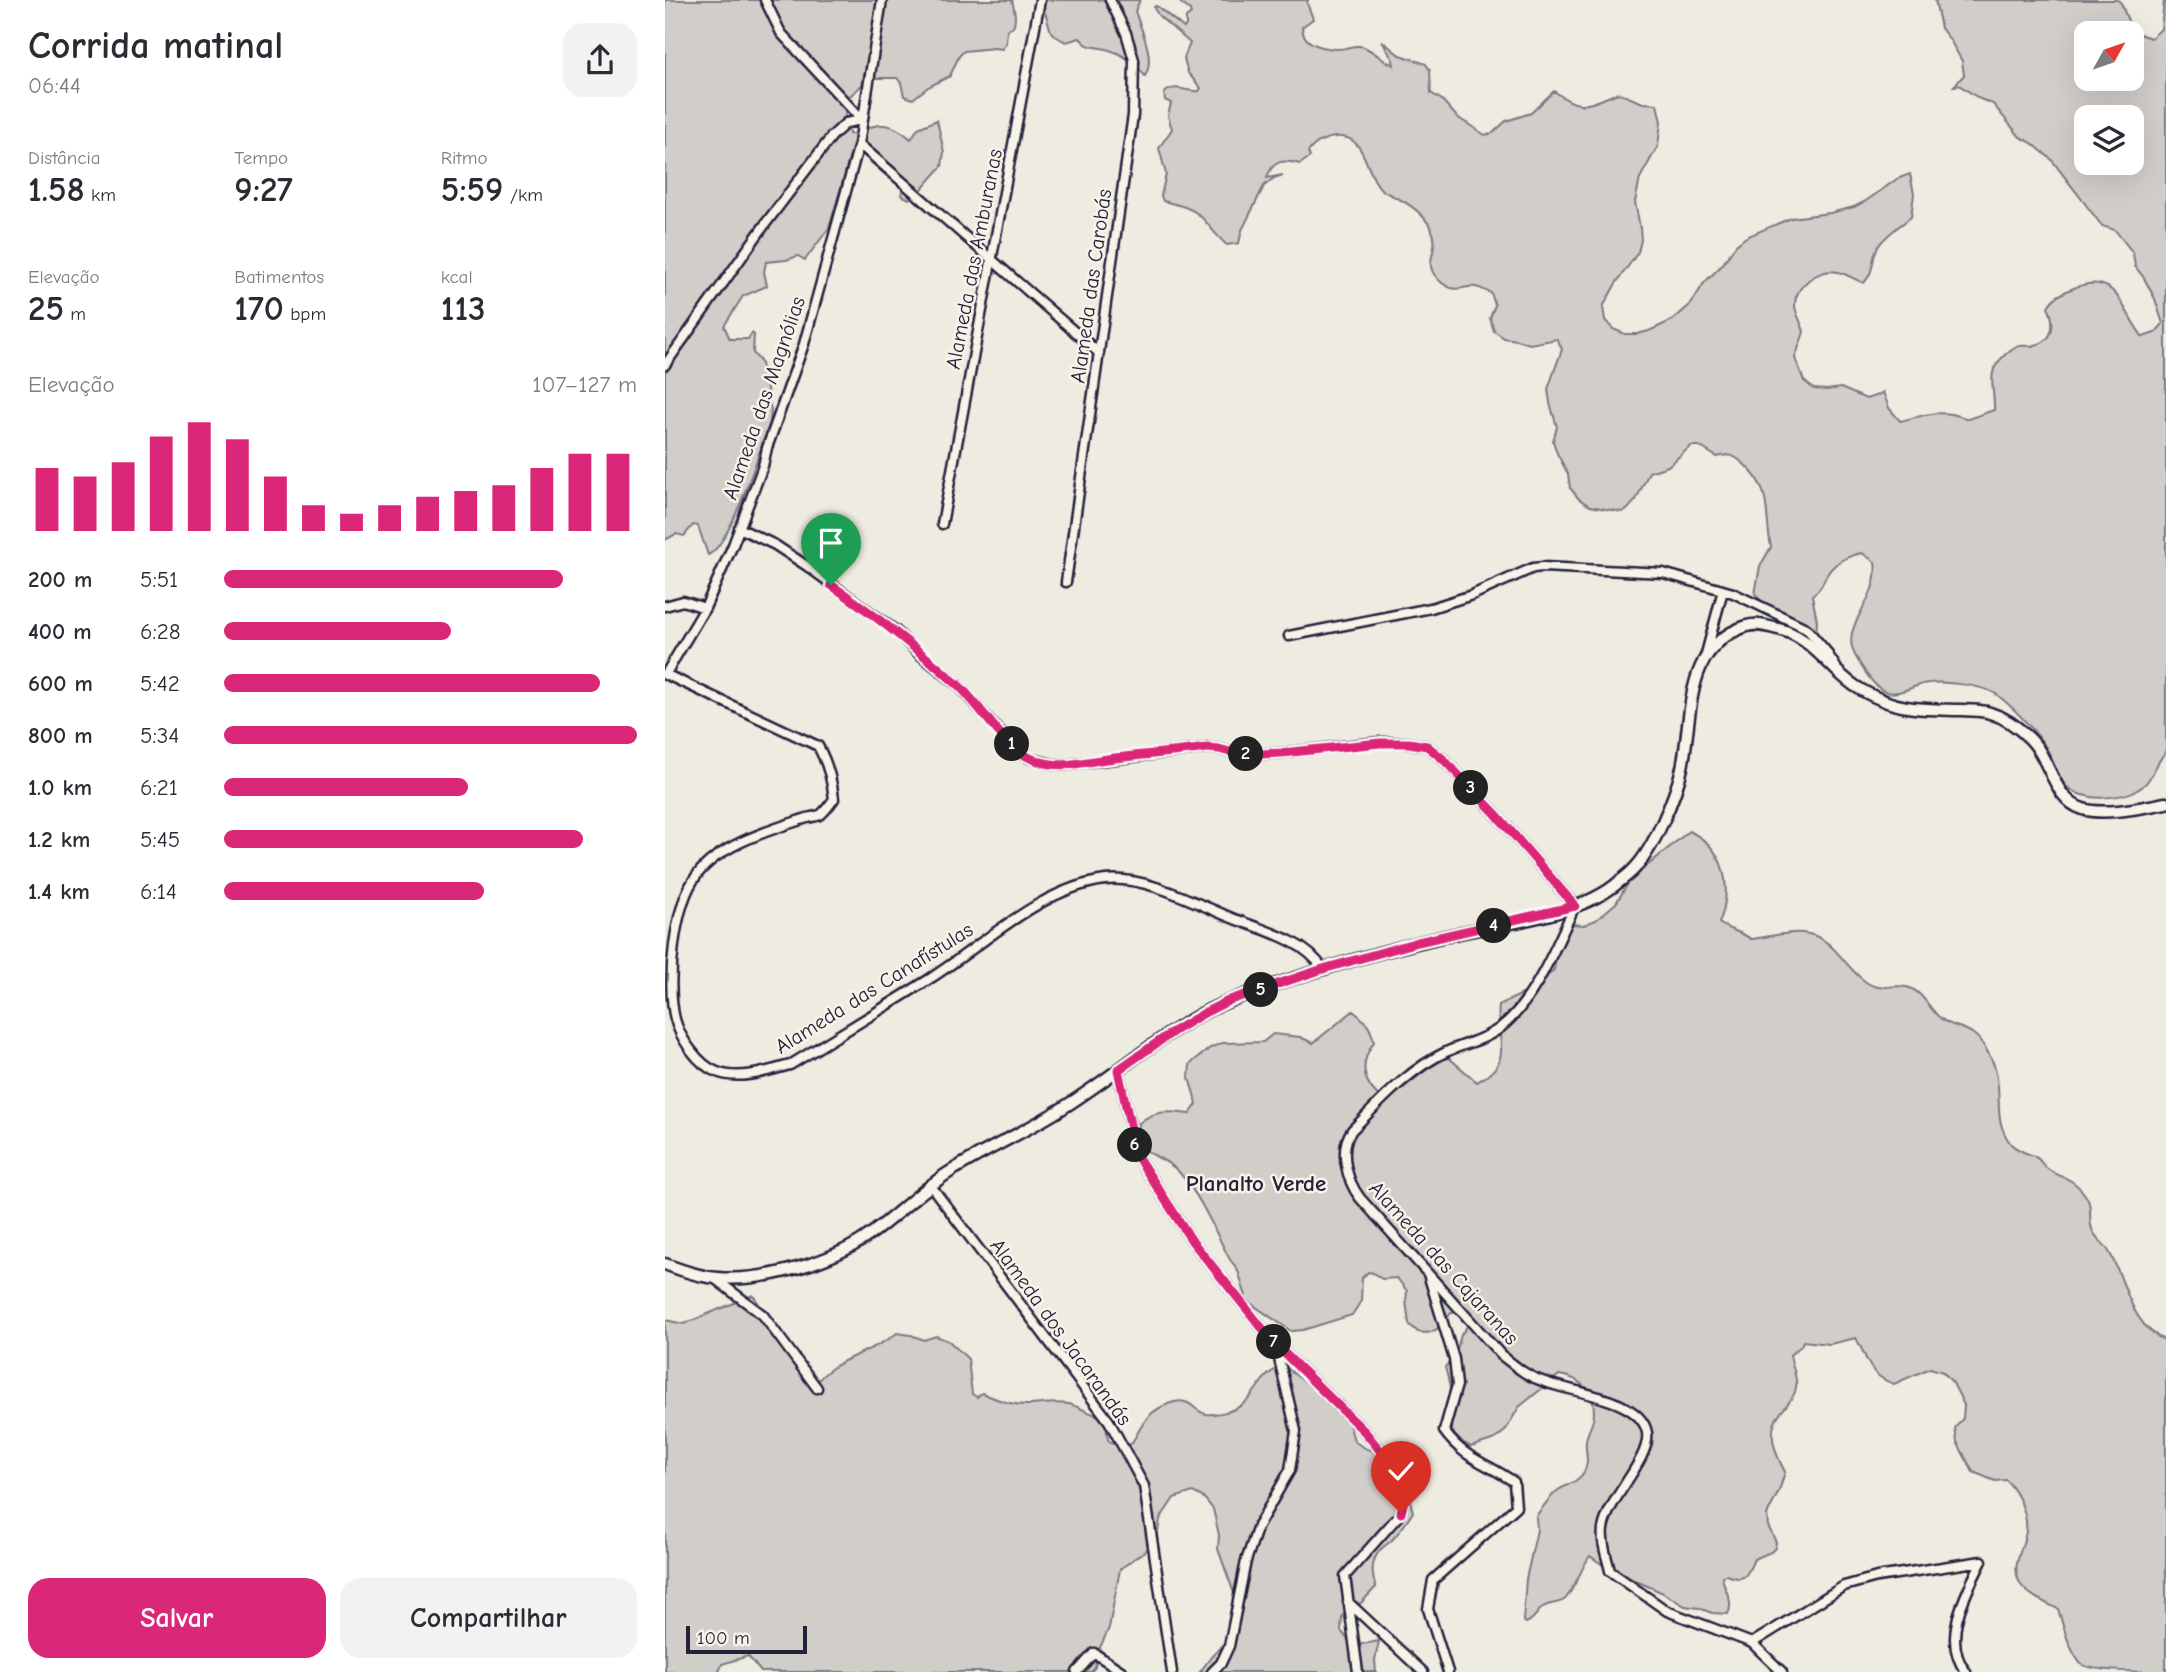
<!DOCTYPE html>
<html lang="pt">
<head>
<meta charset="utf-8">
<style>
	body { margin:0; font-family:"Comic Neue",sans-serif; background:#f2f2f3; color:#2b2b33; height:100vh; display:flex; flex-direction:column; font-size:26px; white-space:nowrap }
	* { box-sizing:border-box; margin:0 }
	p { font-size:23px; color:#7c7c81 }
	.icon { flex:none; width:38px; height:38px; fill:none; stroke:currentColor; stroke-width:2; stroke-linecap:round; stroke-linejoin:round }
	.map { position:relative; flex:1; overflow:hidden }
	.sheet { display:flex; flex-direction:column; background:#fff; width:665px }
	.sheet>* { flex:none }
	.needle { width:46px; rotate:50deg }
	.buttons { position:absolute; left:1409px; top:21px; display:grid; gap:14px }
	.buttons a { display:grid; place-items:center; width:70px; height:70px; border-radius:14px; background:#fff; box-shadow:0 7px 28px #0002; font-size:35px }
	.scale { position:absolute; left:21px; bottom:18px; width:121px; box-sizing:border-box; padding-left:7px; border:4px solid #22223b; border-top:0; font-size:19px; line-height:24px; white-space:nowrap; color:#22223b; -webkit-text-stroke:5px #f7f3e8; paint-order:stroke }
	.pin { position:absolute; display:grid; place-items:center; width:60px; height:60px; color:#fff; margin:-72px -30px; border-radius:50% 50% 50% 0; rotate:-45deg; box-shadow:0 0 7px #0007 }
	.pin .icon { rotate:45deg }
	.km { position:absolute; width:35px; height:35px; margin:-18px; border-radius:50%; background:#222; color:#fff; font-size:19px; line-height:35px; text-align:center }
	.round { display:grid; place-items:center; flex:none; width:74px; height:74px; border-radius:21px; background:#f2f2f3 }
	.headline { display:flex; align-items:center; justify-content:space-between; height:119px; padding:0 28px }
	h1 { font-size:38px; font-weight:700; line-height:52px }
	.metrics { display:grid; grid-template-columns:repeat(3,1fr); gap:10px; height:119px; padding:7px 28px }
	.metrics div { display:grid; align-content:center }
	.metrics b { font-size:35px; font-weight:700 }
	.metrics small { font-size:19px; font-weight:400 }
	.metrics p { font-size:19px }
	.chart { height:196px; padding:14px 28px }
	.chart p { display:flex; justify-content:space-between }
	.chart svg { width:100%; height:126px; margin-top:7px; stroke:#db2777; stroke-width:6 }
	.button { display:flex; gap:14px; margin-top:auto; padding:14px 28px }
	.button a { flex:1; height:80px; border-radius:21px; background:#db2777; color:#fff; font-size:28px; font-weight:700; line-height:80px; text-align:center }
	.button a+a { background:#f2f2f3; color:#2b2b33 }
	ul { padding:0 28px; list-style:none; font-size:23px }
	li { display:grid; grid-template-columns:112px 84px 1fr; align-items:center; height:52px }
	li i { height:18px; border-radius:9px; background:#db2777 }
	main { display:flex; flex:1; min-height:0 }
	.map>svg:first-child { display:block }
</style>
</head>
<body>
<main>
<section class="sheet">
<div class="headline"><div><h1>Corrida matinal</h1><p>06:44</p></div><a class="round"><svg class="icon" aria-label="share" viewBox="0 0 24 24"><path d="M12 15V3M7 8l5-5 5 5M5 13v7h14v-7"/></svg></a></div>
<div class="metrics">
<div><p>Distância</p><b>1.58<small> km</small></b></div>
<div><p>Tempo</p><b>9:27</b></div>
<div><p>Ritmo</p><b>5:59<small> /km</small></b></div>
</div>
<div class="metrics">
<div><p>Elevação</p><b>25<small> m</small></b></div>
<div><p>Batimentos</p><b>170<small> bpm</small></b></div>
<div><p>kcal</p><b>113</b></div>
</div>
<div class="chart"><p><span>Elevação</span>107–127 m</p>
<svg viewBox="0 0 160 44" preserveAspectRatio="none"><path d="M5 44V22M15 44V25M25 44V20M35 44V11M45 44V6M55 44V12M65 44V25M75 44V35M85 44V38M95 44V35M105 44V32M115 44V30M125 44V28M135 44V22M145 44V17M155 44V17"/></svg>
</div>
<ul>
<li><b>200 m</b>5:51<i style="width:82%"></i></li>
<li><b>400 m</b>6:28<i style="width:55%"></i></li>
<li><b>600 m</b>5:42<i style="width:91%"></i></li>
<li><b>800 m</b>5:34<i style="width:100%"></i></li>
<li><b>1.0 km</b>6:21<i style="width:59%"></i></li>
<li><b>1.2 km</b>5:45<i style="width:87%"></i></li>
<li><b>1.4 km</b>6:14<i style="width:63%"></i></li>
</ul>
<div class="button"><a>Salvar</a><a>Compartilhar</a></div>
</section>
<div class="map">
<svg width="1501" height="1672" viewBox="0 0 1501 1672">
	<rect width="100%" height="100%" fill="#eeebe1"/>
	<filter id="ink" filterUnits="userSpaceOnUse"><feTurbulence type="fractalNoise" baseFrequency=".0143" numOctaves="2"/><feDisplacementMap in="SourceGraphic" scale="14" xChannelSelector="R" yChannelSelector="G"/><feConvolveMatrix kernelMatrix="1 2 1 2 8 2 1 2 1" color-interpolation-filters="sRGB"/></filter>
	<g filter="url(#ink)">
		<path fill="#d1cdc9" stroke="#7a7882" stroke-width="2" fill-rule="evenodd" d="M0,0H347C349,9 352,18 348,27L342,30L341,43L337,49L329,48L299,51L294,56L285,76L263,87L248,99L239,96L236,83L232,78H208L199,74L197,85L185,96L180,114L184,134C192,135 195,132 201,129C219,120 232,127 246,139L253,128L272,120L279,152L277,166L251,196L244,199L236,195L238,186L234,180L223,177L199,156L189,154L182,167L164,228L140,260L133,256L121,260L101,262L99,272L102,286L78,296L59,326L65,339H83L87,333L89,335L88,353L95,361L100,377L106,411L105,422C96,447 65,547 43,555L33,526L28,525L19,536L11,534L0,540Z
			M371,0H475L470,11C476,30 491,58 480,76C471,64 457,53 441,49C430,46 423,49 415,38L401,42C382,32 387,33 381,15C379,10 374,5 371,0Z
			M512,0H643L642,3L648,19L637,27C637,44 657,48 671,49C681,50 690,43 699,47C710,52 718,61 729,65L728,60L717,41L733,54L761,64L765,70L766,93L777,100L792,117L820,135L828,133L841,121L866,113L889,91C918,113 923,104 953,93L978,103L992,104L996,122L993,146L975,178L970,202L975,227L976,240L973,252L950,285L938,307L940,320L948,329L960,334H972L984,331L1008,320L1026,304L1039,283L1057,265L1071,245L1081,237L1126,218L1165,213L1189,207L1201,201L1232,179L1245,174L1249,194L1246,217C1235,226 1220,235 1213,247C1205,261 1211,269 1199,283C1190,280 1182,274 1173,272C1155,267 1129,286 1130,305C1130,313 1137,323 1139,332L1130,358L1139,381L1149,389L1162,390L1176,388L1201,399L1213,395L1218,392L1224,408L1235,421C1260,415 1277,408 1303,419L1329,410C1330,397 1324,378 1330,367C1334,360 1346,347 1354,346C1359,345 1365,347 1370,345C1390,341 1390,322 1383,307C1387,298 1396,294 1404,290C1453,267 1455,309 1478,337L1490,333L1498,324L1490,299L1479,278L1470,266L1468,253L1450,230L1437,226L1386,159L1367,143L1355,137L1328,104L1315,99L1294,85L1289,86L1299,75L1297,61L1285,40L1276,28L1270,0H1453L1456,3C1464,22 1463,32 1486,38L1496,29L1499,0H1501V752C1492,761 1489,774 1481,783C1471,796 1441,799 1426,797C1393,792 1395,773 1382,749C1372,732 1347,706 1331,694C1317,685 1274,680 1258,684C1246,687 1234,695 1222,692C1209,689 1197,667 1191,657C1172,625 1216,602 1210,562L1197,553C1185,555 1170,562 1163,573C1158,581 1156,590 1147,595L1152,621L1151,635L1139,638C1118,627 1105,612 1090,594L1095,566L1106,547C1099,514 1108,491 1080,465C1070,456 1066,453 1052,457L1034,446H1026L1003,466L984,472L971,500L963,509L957,512L925,506L914,499L905,488L903,474L892,453L888,441L892,427L885,403L883,389L897,349L892,339L865,344L852,340L839,338L829,331L825,318L830,305L826,293C822,292 816,288 811,287C798,285 791,295 776,282C753,262 778,252 766,228C758,213 745,204 730,197C725,194 720,193 716,189C699,173 702,133 670,137C657,139 650,143 643,152L645,157L635,164C619,159 607,160 602,178L618,175L609,178L599,186L577,230L574,243L562,245C551,236 545,225 535,216C526,207 510,204 498,201L496,196L501,174L494,148L507,129L503,116L506,103L500,100L499,94C508,82 522,93 534,91L536,88L523,73L519,58L525,43L494,16L489,8L490,6L493,7L519,28L521,25V18L526,14L525,10ZM1421,33H1466V79H1421ZM1421,117H1466V163H1421Z
			M1024,831C1061,848 1068,888 1054,923C1065,931 1075,931 1086,939C1105,937 1125,930 1144,934C1171,940 1181,971 1204,984C1218,992 1230,982 1245,988C1258,993 1264,1008 1274,1017C1291,1032 1305,1022 1321,1049C1324,1055 1328,1061 1330,1068C1338,1094 1327,1121 1346,1144C1353,1151 1361,1153 1369,1156C1375,1159 1376,1163 1380,1167C1396,1180 1408,1175 1422,1198C1428,1208 1423,1219 1427,1229C1429,1237 1439,1243 1443,1250C1462,1281 1463,1324 1501,1341V1672C1482,1672 1428,1672 1416,1664C1404,1650 1398,1625 1393,1609C1381,1603 1364,1596 1356,1585C1344,1566 1359,1549 1361,1531C1363,1514 1353,1492 1341,1480L1330,1481L1308,1472L1292,1442L1290,1428L1298,1418L1299,1405L1288,1383L1278,1372L1265,1368L1229,1384C1203,1375 1204,1361 1191,1338L1165,1344L1138,1341L1136,1346L1125,1355C1127,1367 1134,1380 1130,1392C1127,1400 1119,1408 1114,1415C1101,1432 1111,1455 1120,1472L1114,1491L1102,1515L1103,1526L1111,1542L1110,1548L1106,1552L1089,1559C1081,1577 1081,1582 1061,1575L1057,1576C1058,1589 1070,1601 1063,1614L1047,1613L1034,1608L1020,1606L996,1592L944,1569L925,1556C917,1566 907,1595 899,1600C893,1604 884,1603 878,1607C871,1613 869,1620 861,1623L858,1621L861,1579L872,1530L871,1516C878,1507 884,1498 892,1491C901,1485 913,1482 919,1472C925,1461 920,1453 921,1441C922,1433 926,1428 928,1420C933,1396 917,1377 894,1375L854,1407L840,1431L830,1439L806,1447C780,1434 786,1424 786,1400C786,1388 783,1378 780,1367L790,1356L796,1335L803,1325L802,1320L796,1313H786C777,1325 770,1336 753,1332L744,1324L741,1301L742,1291L732,1278L717,1279L708,1273L703,1272L697,1278L696,1301L687,1315L638,1330L626,1331L578,1298L581,1295C577,1287 576,1277 572,1269C570,1265 565,1261 563,1256C548,1227 536,1197 514,1172C496,1152 470,1159 474,1123C491,1109 504,1112 525,1114L532,1104L524,1078L525,1064L545,1048L557,1043L598,1042L608,1034L635,1037L648,1043L688,1011C700,1020 706,1027 709,1042C692,1066 699,1086 721,1102L771,1062L783,1057L812,1082C851,1062 830,1040 834,1005L866,990L889,970L891,956L906,924L919,925L931,920L951,903L965,880Z
			M88,1295L149,1386C168,1357 207,1354 232,1333L246,1335L259,1340L271,1336L284,1341L303,1359L307,1394L312,1397L317,1393C333,1400 348,1406 365,1405C379,1404 389,1402 404,1404C416,1407 427,1416 440,1417L443,1440L454,1447L466,1444C472,1435 477,1423 484,1416C492,1408 512,1397 523,1403C529,1406 534,1413 541,1414C550,1415 564,1412 572,1408C593,1397 594,1372 620,1366C634,1380 653,1388 667,1403C673,1409 680,1417 684,1424C686,1429 687,1435 689,1440C695,1448 708,1451 717,1456C736,1467 743,1493 748,1512C742,1522 736,1530 728,1539C724,1543 719,1546 715,1550C706,1560 706,1575 711,1587L696,1603L683,1606L677,1618L676,1631L685,1642L698,1644L714,1641L710,1660L711,1672H535L547,1656L566,1637L570,1596L553,1549L554,1535L548,1509L539,1498L528,1492L509,1498L495,1519L493,1532L488,1545L455,1569L444,1628L433,1652L430,1667L426,1672H96L83,1656L57,1664L54,1672H0V1320L19,1324Z"/>
		<g fill="none" stroke-linecap="round" stroke-linejoin="round">
			<defs>
				<path id="minor" d="M100,0L116,33L197,120
					M194,144L434,353
					M0,365L101,223L167,136L181,123L197,120
					M277,524L375,0
					M74,528L110,545L142,566L231,631L252,652L294,686L343,741L364,758L387,764L400,765L543,748L554,749L576,755L617,753L715,742L744,743L762,746L778,759L831,814L910,906C891,945 870,1001 835,1028C820,1040 798,1044 781,1052C743,1070 716,1101 687,1130C673,1149 682,1181 695,1198L836,1355C849,1365 861,1376 877,1381C904,1392 977,1398 982,1433C986,1459 943,1498 938,1529C936,1543 942,1557 945,1571L1002,1611L1087,1643
					M401,582L468,115L469,60L461,33L445,0
					M0,606L18,601L40,608
					M624,636L766,608L807,595L868,568L878,567L998,573L1068,593L1141,628L1160,650L1171,667
					M1041,654L1058,590
					M0,674L153,746C163,764 167,779 169,799C165,804 160,812 155,815C150,817 144,817 139,819C105,830 54,845 32,875C9,904 1,984 10,1019C15,1038 33,1065 52,1072C74,1081 103,1071 125,1065C172,1036 219,1008 266,978C318,945 377,887 441,880C481,876 530,903 567,918C598,930 640,940 658,969
					M0,675L40,608L68,545L98,466L102,448L139,344L194,144L217,0
					M453,1070L472,1156L527,1241L610,1344L701,1433L721,1458L738,1503L736,1513L680,1576L693,1672
					M266,1186L444,1421L479,1486L507,1672
					M764,1277L789,1359L792,1385L779,1431C799,1459 822,1463 849,1482L851,1507L768,1580L763,1609L783,1672
					M49,1278L98,1315L152,1388
					M683,1602L758,1672
					M412,1672L429,1653L458,1672
					M547,1672L556,1663L564,1646L581,1561L593,1526L625,1470L631,1431L611,1346
					M1117,1672L1087,1643L1179,1586L1212,1577L1317,1561
					M1301,1672C1275,1639 1301,1593 1317,1561"/>
				<path id="tertiary" d="M0,1264C18,1271 35,1277 53,1278C98,1282 167,1262 203,1236C230,1217 254,1192 283,1173C322,1148 365,1130 404,1104C451,1074 493,1037 542,1011C567,998 594,990 621,981C679,962 739,945 799,932C846,922 911,915 949,886C956,880 964,875 970,868C989,848 1011,795 1017,768C1028,715 1018,646 1082,626C1092,623 1099,626 1109,628C1145,634 1162,667 1190,686C1198,691 1207,696 1215,699C1240,711 1270,709 1297,710C1306,711 1317,710 1325,713C1339,717 1353,727 1364,738C1385,757 1388,800 1418,809C1441,816 1478,807 1501,803"/>
			</defs>
			<use href="#minor" stroke="#22223b" stroke-width="13"/>
			<use href="#tertiary" stroke="#22223b" stroke-width="15"/>
			<use href="#minor" stroke="#f7f3e8" stroke-width="8"/>
			<use href="#tertiary" stroke="#f7f3e8" stroke-width="10"/>
		</g>
	</g>
	<g fill="none" stroke-linecap="round" stroke-linejoin="round" filter="url(#ink)">
		<defs>
			<path id="route" d="M166,585C211,615 252,649 292,684C318,707 339,751 373,761C396,769 419,762 442,759C475,755 509,752 543,748L554,749L576,755L617,753L715,743H744L762,746L778,759L831,814L910,906L753,942L658,969L565,1000L541,1012L509,1031L453,1070L472,1156L527,1241L610,1344L701,1433L721,1458L734,1488L738,1503L736,1513"/>
		</defs>
		<use href="#route" stroke="#fff" stroke-width="14"/>
		<use href="#route" stroke="#db2777" stroke-width="9"/>
	</g>
	<g text-anchor="middle" dominant-baseline="central" stroke-width="5" stroke-linejoin="round" paint-order="stroke">
		<g font-size="21" fill="#22223b" stroke="#f7f3e8">
			<text transform="translate(309 259) rotate(-79)">Alameda das Amburanas</text>
			<text transform="translate(426 286) rotate(-82)">Alameda das Carobás</text>
			<text transform="translate(99 398) rotate(-71)">Alameda das Magnólias</text>
			<text transform="translate(209 988) rotate(-32)">Alameda das Canafístulas</text>
			<text transform="translate(779 1263) rotate(48)">Alameda das Cajaranas</text>
			<text transform="translate(396 1332) rotate(54)">Alameda dos Jacarandás</text>
		</g>
		<g font-size="23" font-weight="bold" fill="#22223b" stroke="#f7f3e8">
			<text x="591" y="1183">Planalto Verde</text>
		</g>
	</g>
</svg>
<div class="buttons">
<a><svg class="needle" viewBox="-14 -14 28 28"><path d="M0-13l5 13h-10z" fill="#e53935"/><path d="M0 13l5-13h-10z" fill="#7c7c81"/></svg></a>
<a><svg class="icon" aria-label="layers" viewBox="0 0 24 24"><path d="M12 4l9 5-9 5-9-5zM3 14l9 5 9-5"/></svg></a>
</div>
<div class="scale">100 m</div>
<div class="pin" style="left:166px;top:585px;background:#1e9e55"><svg class="icon" aria-label="arrive" viewBox="0 0 24 24"><path d="M6 21V4h12l-3 4 3 4H6"/></svg></div>
<div class="pin" style="left:736px;top:1513px;background:#d93025"><svg class="icon" aria-label="check" viewBox="0 0 24 24"><path d="M5 12l5 5 9-10"/></svg></div>
<b class="km" style="left:347px;top:744px">1</b>
<b class="km" style="left:581px;top:754px">2</b>
<b class="km" style="left:806px;top:788px">3</b>
<b class="km" style="left:829px;top:926px">4</b>
<b class="km" style="left:596px;top:990px">5</b>
<b class="km" style="left:470px;top:1145px">6</b>
<b class="km" style="left:609px;top:1342px">7</b>
</div>
</main>
</body>
</html>
